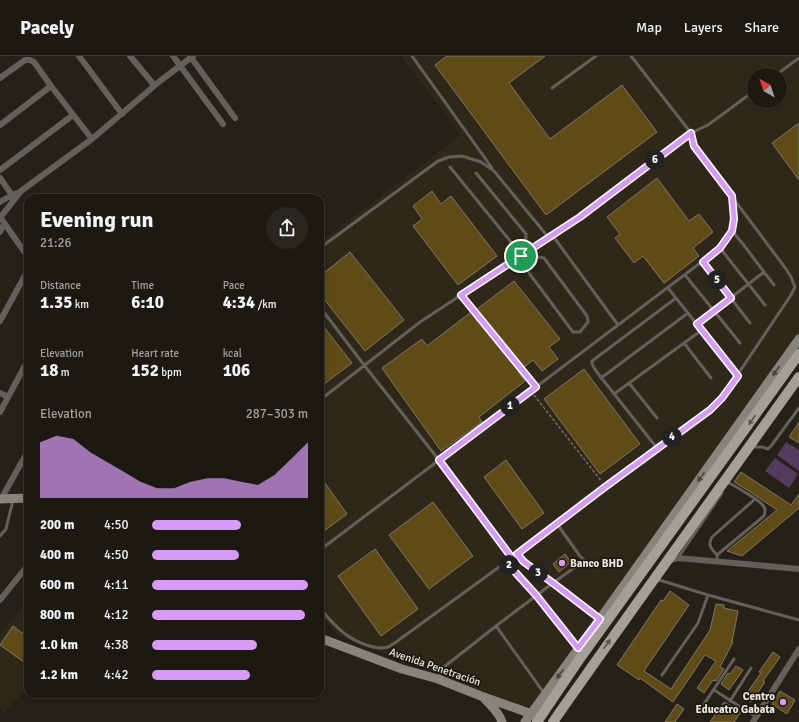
<!DOCTYPE html>
<html lang="en">
<head>
<meta charset="utf-8">
<style>
	body { margin:0; font-family:Signika,sans-serif; background:#29261f; color:#f1f3f6; height:100vh; display:flex; flex-direction:column; font-size:15px; white-space:nowrap }
	* { box-sizing:border-box; margin:0 }
	p { font-size:13px; color:#a0a09f }
	.icon { flex:none; width:22px; height:22px; fill:none; stroke:currentColor; stroke-width:2; stroke-linecap:round; stroke-linejoin:round }
	.map { position:relative; flex:1; overflow:hidden }
	.sheet { position:absolute; left:24px; top:138px; width:300px; height:504px; display:flex; flex-direction:column; background:#1c1911; border-radius:12px; box-shadow:0 2px 6px #0003,0 0 0 1px #3a3831 }
	.sheet>* { flex:none }
	.needle { width:26px; rotate:321deg }
	.tools { position:absolute; left:747px; top:12px; display:grid; gap:8px }
	.tools a { display:grid; place-items:center; width:40px; height:40px; border-radius:50%; background:#1c1911; box-shadow:0 2px 6px #0003,0 0 0 1px #3a3831; font-size:20px }
	.pin { position:absolute; display:grid; place-items:center; width:34px; height:34px; color:#fff; margin:-17px; border:2px solid #fff; border-radius:50%; box-shadow:0 1px 4px #0007 }
	.km { position:absolute; width:20px; height:20px; margin:-10px; border-radius:50%; background:#222; color:#fff; font-size:11px; line-height:20px; text-align:center }
	.round { display:grid; place-items:center; flex:none; width:42px; height:42px; border-radius:21px; background:#29261f }
	.head { display:flex; align-items:center; justify-content:space-between; height:68px; padding:0 16px }
	h1 { font-size:22px; font-weight:800; line-height:30px }
	.stats { display:grid; grid-template-columns:repeat(3,1fr); gap:6px; height:68px; padding:4px 16px }
	.stats div { display:grid; align-content:center }
	.stats b { font-size:17px; font-weight:800 }
	.stats small { font-size:11px; font-weight:400 }
	.stats p { font-size:11px }
	.chart { height:112px; padding:8px 16px }
	.chart p { display:flex; justify-content:space-between }
	.chart svg { width:100%; height:72px; margin-top:4px; fill:#d89af8; opacity:.7 }
	ul { padding:0 16px; list-style:none; font-size:13px }
	li { display:grid; grid-template-columns:64px 48px 1fr; align-items:center; height:30px }
	li i { height:10px; border-radius:5px; background:#d89af8 }
	header { display:flex; align-items:center; gap:24px; box-sizing:border-box; height:56px; padding:0 20px; background:#1c1911; border-bottom:1px solid #3a3831 }
	header strong { font-size:19px }
	nav { display:flex; gap:22px; margin-inline-start:auto; font-size:14px }
	.map>svg:first-child { display:block }
</style>
</head>
<body>
<header>
<strong>Pacely</strong>
<nav><a>Map</a><a>Layers</a><a>Share</a></nav>
</header>
<div class="map">
<svg width="799" height="666" viewBox="0 0 799 666">
	<rect width="100%" height="100%" fill="#252117"/>
	<path fill="#2f2818" fill-rule="evenodd" d="M401,0H799V294L539,657L339,580L320,559V186L461,79ZM754,19H780V45H754Z
		M28,544V629L5,657L0,653V578Z"/>
	<path fill="#523b5d" d="M786,386L799,394V415L777,399Z
		M775,402L798,418L789,432L765,415Z"/>
	<path fill="#5f4b16" stroke="#7c776b" d="M447,0H545L509,27L550,83L622,29L657,76L546,159L435,9Z
		M799,67V124L772,87Z
		M657,122L689,165L699,158L713,176L693,192L699,200L664,227L643,200L634,207L615,182L620,178L607,161Z
		M432,135L441,148L451,140L497,200L458,229L413,170L422,163L413,150Z
		M350,196L404,264L365,295L320,238V220Z
		M514,225L560,283L549,291L558,303L542,315L533,304L518,316L525,325L479,361L482,366L441,395L382,312L422,283L427,290L471,256L472,257Z
		M320,266L352,307L320,331Z
		M584,313L640,388L600,418L544,343Z
		M799,366V387L789,381Z
		M506,404L544,457L522,473L484,421Z
		M741,416L791,449L799,438V452L742,500L727,495L777,454L749,435L734,426Z
		M320,420L347,458L320,478Z
		M433,446L473,500L429,533L389,479Z
		M375,493L418,553L381,580L338,520Z
		M565,498L571,506L559,516L553,508Z
		M670,535L689,549L644,615L671,633L710,574L716,548L724,549V552L738,555L732,586H733L720,611L724,613L716,625L713,624L704,637L697,632L716,605L705,599L673,646L640,622L639,624L617,609L661,544L663,545Z
		M28,569V609L0,589L13,570L22,577Z
		M773,596L780,601L763,625L765,626L751,646L744,641L761,617L759,616Z
		M736,610L743,614L729,634L721,628L728,617L730,618Z
		M780,635L795,644L787,658L772,648Z
		M724,646L741,656L734,666H710Z
		M677,648L684,653L675,666H665Z"/>
	<g fill="none" stroke-linecap="round" stroke-linejoin="round">
		<path stroke="#747067" stroke-width="1.5" stroke-dasharray="3 2" stroke-linecap="butt" d="M463,242L533,327
			M534,339L602,426"/>
		<path stroke="#62605b" stroke-width="3" d="M412,0L492,112
			M776,19L799,2
			M552,32L596,0
			M450,111L515,191
			M476,117L526,178V183L515,191L528,209V213L529,217L573,276H580L588,266L587,260L544,202L538,201L528,209
			M553,180L618,269
			M320,192L438,105L449,101L462,100L481,106L494,115L549,182
			M720,192L765,249
			M703,206L750,267
			M764,216L774,229
			M685,219L740,287
			M668,232L738,320
			M320,251L364,309L439,404L512,502
			M697,268L764,216L743,188L732,175
			M684,287L702,274
			M601,322L688,257
			M629,327L657,362
			M614,338L684,287L711,322
			M320,344L420,266L580,161L691,77L708,69L754,35
			M751,391H762L768,393L771,390L799,352
			M657,392L596,315L592,308V305L676,242
			M557,468L580,500L584,504L592,508
			M0,480L6,473L13,444
			M320,494L720,192L732,175L734,163L732,142
			M517,498L524,506L553,527L575,511
			M717,499C712,493 707,490 712,481L755,443
			M678,502L722,437
			M506,506L536,539L577,591
			M717,506V499L764,460C765,457 766,454 764,451C762,445 733,429 727,426
			M656,523L708,539L799,564
			M320,552C327,561 335,570 344,577C354,585 375,595 388,591C390,590 393,588 396,586L517,498L605,431L710,354L722,342L791,239L795,231L791,221L786,213L694,90L691,77L631,0
			M496,570L544,637
			M662,619L698,567L708,539
			M439,621L444,611L496,570L553,527L598,562
			M714,634L756,661
			M730,645L751,612
			M698,657L734,603"/>
		<path stroke="#62605b" stroke-width="6" d="M79,0L122,58
			M130,0L154,29
			M173,0L223,68
			M190,0L235,62
			M0,22L25,4H30L34,6L51,30L92,83
			M0,69L51,30
			M0,114L73,59
			M0,122L12,139
			M0,146L12,139L20,136
			M0,161L28,201
			M0,162L21,135L92,83L160,25L193,0
			M0,176L4,168
			M0,265L28,214
			M0,337L8,341
			M0,356L28,304
			M1,443L28,395
			M667,505L678,502L799,513
			M0,544L28,509
			M753,666L799,593"/>
		<path stroke="#87847c" stroke-width="9" d="M0,443L28,442
			M320,582L402,613L438,623L481,640L532,658L535,661
			M484,642C491,650 499,656 502,666
			M525,666L600,563L799,283"/>
		<path stroke="#a4a095" stroke-width="10" d="M537,666L581,601L799,298
			M553,666C634,550 717,436 799,321"/>
	</g>
	<defs><path id="oneway-solid" d="M-6-.8H1V-3.2L6.5 0L1 3.2V.8H-6Z"/></defs>
	<g fill="#47433a">
		<use href="#oneway-solid" transform="translate(776 315) rotate(125)"/>
		<use href="#oneway-solid" transform="translate(701 421) rotate(125)"/>
		<use href="#oneway-solid" transform="translate(560 618) rotate(126)"/>
	</g>
	<g fill="#59554b">
		<use href="#oneway-solid" transform="translate(752 364) rotate(125)"/>
		<use href="#oneway-solid" transform="translate(607 588) rotate(-54)"/>
	</g>
	<g fill="none" stroke-linecap="round" stroke-linejoin="round">
		<defs>
			<path id="route" d="M691,77L694,90L732,140L734,163L732,175L720,192L703,206L731,242L697,268L738,320L722,342L710,354L605,431L517,498L524,506L553,527L600,563L578,592L536,539L506,506L512,502L439,404L536,331L461,239L580,161Z"/>
		</defs>
		<use href="#route" stroke="#fff" stroke-width="8"/>
		<use href="#route" stroke="#d89af8" stroke-width="5"/>
	</g>
	<g fill="#d89af8" stroke="#1c180e" stroke-width="1.5">
		<circle cx="562" cy="507" r="4"/>
		<circle cx="783" cy="646" r="4"/>
	</g>
	<g text-anchor="middle" dominant-baseline="central" stroke-width="3.5" stroke-linejoin="round" paint-order="stroke">
		<g font-size="11" font-weight="bold" fill="#ebe8e1" stroke="#1c180e" text-anchor="start">
			<text x="570" y="507">Banco BHD</text>
			<text x="775" y="640" text-anchor="end">Centro<tspan x="775" dy="13">Educatro Gabata</tspan></text>
		</g>
		<g font-size="11" fill="#ebe8e1" stroke="#1c180e">
			<text transform="translate(435 611) rotate(19)">Avenida Penetración</text>
		</g>
	</g>
</svg>
<div class="tools">
<a><svg class="needle" viewBox="-14 -14 28 28"><path d="M0-13l5 13h-10z" fill="#e53935"/><path d="M0 13l5-13h-10z" fill="#a0a09f"/></svg></a>
</div>
<div class="pin" style="left:521px;top:200px;background:#1e9e55"><svg class="icon" aria-label="arrive" viewBox="0 0 24 24"><path d="M6 21V4h12l-3 4 3 4H6"/></svg></div>
<b class="km" style="left:510px;top:350px">1</b>
<b class="km" style="left:509px;top:509px">2</b>
<b class="km" style="left:538px;top:517px">3</b>
<b class="km" style="left:672px;top:381px">4</b>
<b class="km" style="left:717px;top:224px">5</b>
<b class="km" style="left:655px;top:104px">6</b>
<section class="sheet">
<div class="head"><div><h1>Evening run</h1><p>21:26</p></div><a class="round"><svg class="icon" aria-label="share" viewBox="0 0 24 24"><path d="M12 15V3M7 8l5-5 5 5M5 13v7h14v-7"/></svg></a></div>
<div class="stats">
<div><p>Distance</p><b>1.35<small> km</small></b></div>
<div><p>Time</p><b>6:10</b></div>
<div><p>Pace</p><b>4:34<small> /km</small></b></div>
</div>
<div class="stats">
<div><p>Elevation</p><b>18<small> m</small></b></div>
<div><p>Heart rate</p><b>152<small> bpm</small></b></div>
<div><p>kcal</p><b>106</b></div>
</div>
<div class="chart"><p><span>Elevation</span>287–303 m</p>
<svg viewBox="0 0 160 44" preserveAspectRatio="none"><path d="M0 44V10L10 6L20 8L30 16L40 22L50 28L60 34L70 38L80 38L90 34L100 32L110 32L120 34L130 36L140 30L150 20L160 10V44z"/></svg>
</div>
<ul>
<li><b>200 m</b>4:50<i style="width:57%"></i></li>
<li><b>400 m</b>4:50<i style="width:56%"></i></li>
<li><b>600 m</b>4:11<i style="width:100%"></i></li>
<li><b>800 m</b>4:12<i style="width:98%"></i></li>
<li><b>1.0 km</b>4:38<i style="width:67%"></i></li>
<li><b>1.2 km</b>4:42<i style="width:63%"></i></li>
</ul>
</section>
</div>
</body>
</html>
